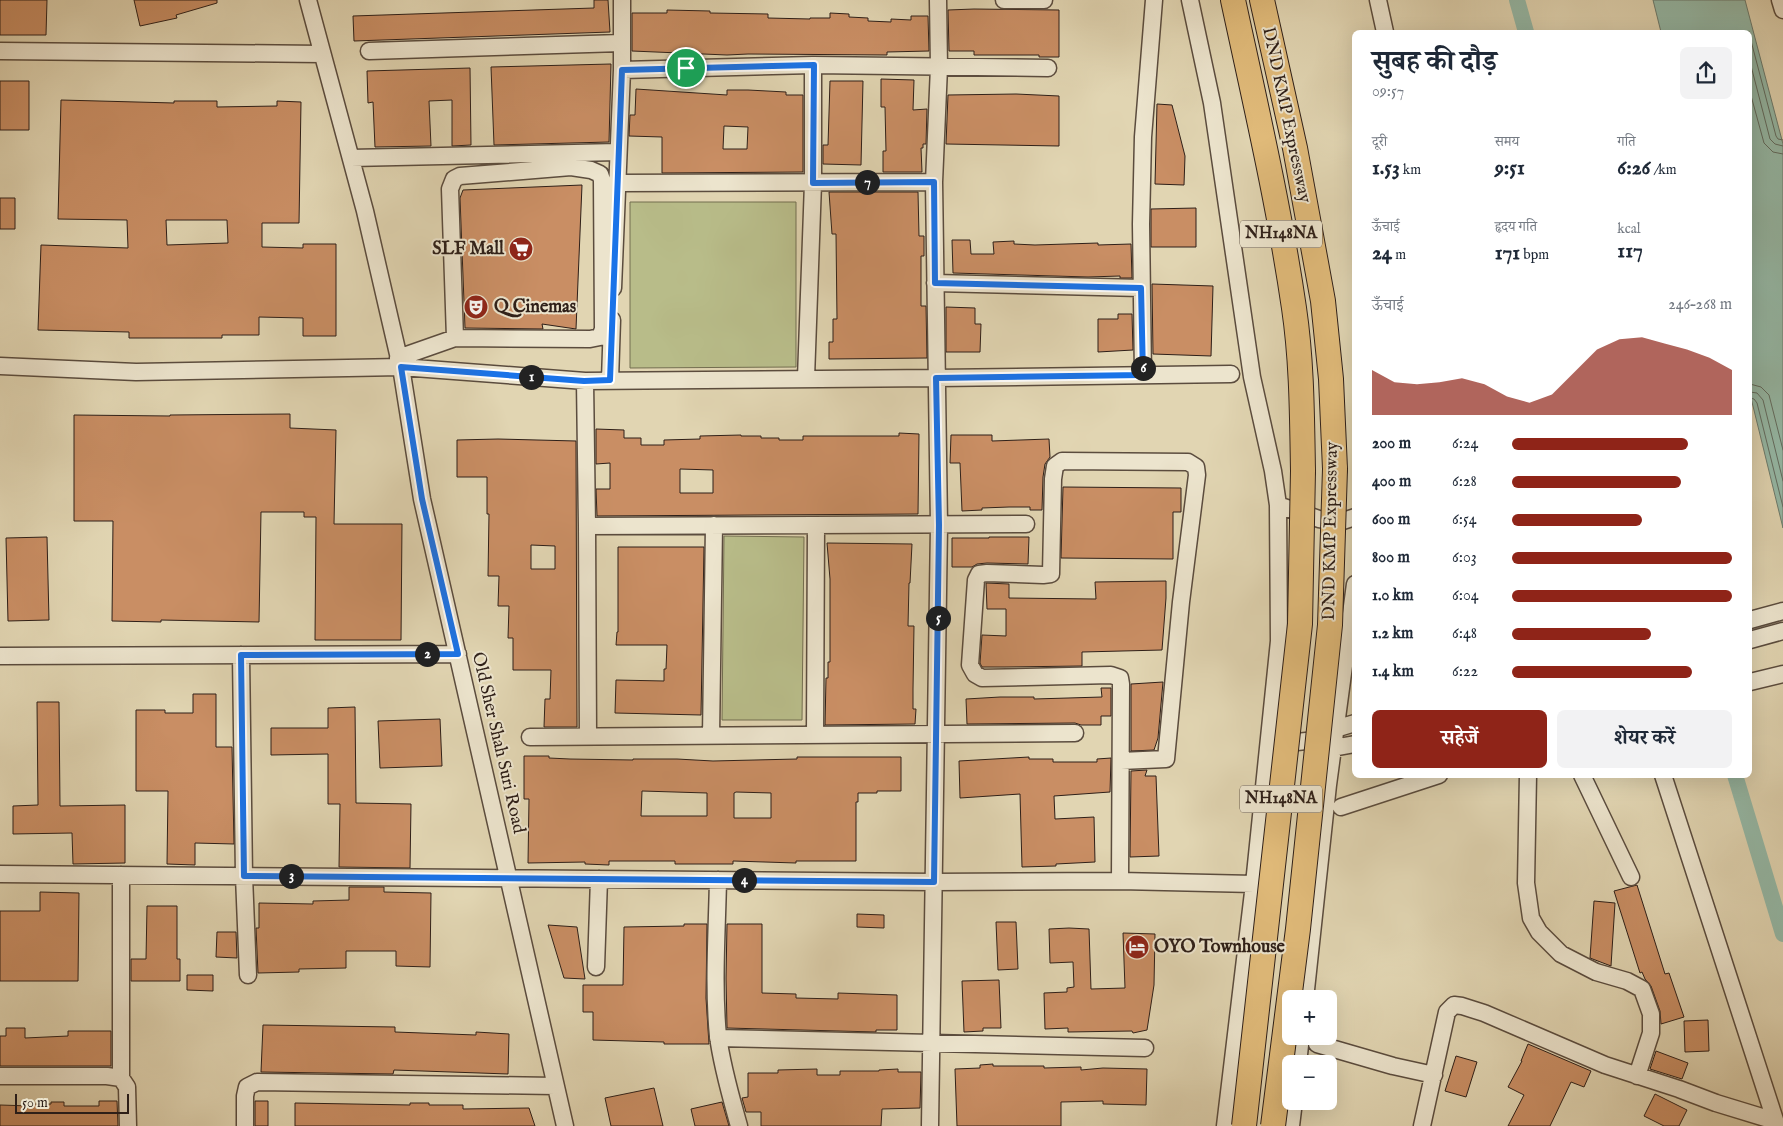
<!DOCTYPE html>
<html lang="hi">
<head>
<meta charset="utf-8">
<style>
	body { margin:0; font-family:"IM FELL English","Noto Serif Devanagari",serif; background:#f2f2f3; color:#1f2937; height:100vh; display:flex; flex-direction:column; font-size:19px; white-space:nowrap }
	* { box-sizing:border-box; margin:0 }
	p { font-size:16px; color:#747a83 }
	.icon { flex:none; width:28px; height:28px; fill:none; stroke:currentColor; stroke-width:2; stroke-linecap:round; stroke-linejoin:round }
	.map { position:relative; flex:1; overflow:hidden }
	.side { position:absolute; left:1352px; top:30px; width:400px; height:748px; display:flex; flex-direction:column; background:#fff; border-radius:8px; box-shadow:0 5px 20px #0002 }
	.side>* { flex:none }
	.tools { position:absolute; left:1282px; top:990px; display:grid; gap:10px }
	.tools a { display:grid; place-items:center; width:55px; height:55px; border-radius:8px; background:#fff; box-shadow:0 5px 20px #0002; font-size:25px }
	.scale { position:absolute; left:15px; bottom:12px; width:114px; box-sizing:border-box; padding-left:5px; border:2px solid #2e1f18; border-top:0; font-size:14px; line-height:18px; white-space:nowrap; color:#2e1f18; -webkit-text-stroke:4px #ece4cd; paint-order:stroke }
	.pin { position:absolute; display:grid; place-items:center; width:42px; height:42px; color:#fff; margin:-21px; border:2px solid #fff; border-radius:50%; box-shadow:0 1px 5px #0007 }
	.km { position:absolute; width:25px; height:25px; margin:-12px; border-radius:50%; background:#222; color:#fff; font-size:14px; line-height:25px; text-align:center }
	.round { display:grid; place-items:center; flex:none; width:52px; height:52px; border-radius:8px; background:#f2f2f3 }
	.headline { display:flex; align-items:center; justify-content:space-between; height:85px; padding:0 20px }
	h1 { font-size:28px; font-weight:700; line-height:38px }
	.metrics { display:grid; grid-template-columns:repeat(3,1fr); gap:8px; height:85px; padding:5px 20px }
	.metrics div { display:grid; align-content:center }
	.metrics b { font-size:21px; font-weight:700 }
	.metrics small { font-size:14px; font-weight:400 }
	.metrics p { font-size:14px }
	.chart { height:140px; padding:10px 20px }
	.chart p { display:flex; justify-content:space-between }
	.chart svg { width:100%; height:90px; margin-top:5px; fill:#8f2418; opacity:.7 }
	.action { display:flex; gap:10px; margin-top:auto; padding:10px 20px }
	.action a { flex:1; height:58px; border-radius:8px; background:#8f2418; color:#fff; font-size:20px; font-weight:700; line-height:58px; text-align:center }
	.action a+a { background:#f2f2f3; color:#1f2937 }
	ul { padding:0 20px; list-style:none; font-size:16px }
	li { display:grid; grid-template-columns:80px 60px 1fr; align-items:center; height:38px }
	li i { height:12px; border-radius:6px; background:#8f2418 }
	.map>svg:first-child { display:block }
</style>
</head>
<body>
<div class="map">
<svg width="1783" height="1126" viewBox="0 0 1783 1126">
	<rect width="100%" height="100%" fill="#e1d5b2"/>
	<filter id="stains"><feTurbulence type="fractalNoise" baseFrequency=".004" numOctaves="4"/><feColorMatrix values="0 0 0 0 .2 0 0 0 0 .09 0 0 0 0 .02 0 0 0 .5 -.17"/></filter>
	<radialGradient id="worn" r=".72"><stop offset=".6" stop-color="#630" stop-opacity="0"/><stop offset="1" stop-color="#630" stop-opacity=".3"/></radialGradient>
	<path fill="#b8bc89" stroke="#736e50" d="M630,202H796V367L630,368Z
		M724,536L804,537L802,720H722Z"/>
	<path fill="#95b9a7" stroke="#6c7b6e" d="M1653,0H1745L1783,144V528L1750,394V32H1661Z"/>
	<g fill="none" stroke-linecap="round" stroke-linejoin="round">
		<path stroke="#626c60" stroke-width="1" d="M1750,37L1776,136L1778,139L1783,140
			M1750,62L1770,139L1775,144L1783,146
			M1750,92L1764,143L1773,152L1783,154
			M1750,384L1761,387L1769,395L1783,450
			M1750,392L1757,393L1763,400L1783,481
			M1750,398L1754,399L1757,403L1783,507"/>
		<path stroke="#95b9a7" stroke-width="16" d="M1517,0L1526,32
			M1735,775L1783,934"/>
	</g>
	<path fill="#c98e64" stroke="#2e1f18" fill-rule="evenodd" d="M0,0H47L46,35H0Z
		M134,0H217V3L176,15L177,18L140,26Z
		M594,0H608L610,32L354,41L353,16L594,8Z
		M974,9L1059,10V57H1039V55H974V51H949L948,10Z
		M667,10L710,11V13L768,14V18L810,19V18H830V13L849,14V17L868,18V21L891,22V19L911,20V16H928L929,51L887,52V55L748,54L727,55L632,51V13H667Z
		M611,64L609,142L494,145L491,67Z
		M470,68L471,145L452,146V100L429,101L431,146L375,147L373,102L368,103L367,71Z
		M881,79L914,80L913,110L927,109L926,144H923V148H921L922,172H883V151H886L885,107H881Z
		M0,81H29V130H0Z
		M830,81H863L861,165L823,164V145H828Z
		M636,89L727,95V90H748L786,92V95H803V172L662,173V137L629,136L630,115H635ZM724,126L748,127L747,149H723Z
		M1016,94L1059,96V146L946,144L948,95Z
		M61,100L174,103V101H217V107L277,106V101L301,102L299,223H262V247L303,248V244H336V336H303V318L259,317V335H222V338H129V332L38,330L41,245L128,248L127,220L58,219ZM166,220H227L228,243L167,245Z
		M1157,104L1172,105L1185,156L1184,185L1155,184Z
		M582,185L576,329L542,324L543,329L465,328L460,198L463,190Z
		M829,192H918L919,236H924V256H921V306H926L927,358L829,359V342H833V319H837L836,234H832Z
		M0,198H15V229H0Z
		M1196,208V247H1151V209Z
		M952,240H970L971,254H994L993,242L1014,241V244L1035,245L1098,243V245L1131,244L1132,278H1120V276L1088,277L953,273Z
		M1152,284L1213,286L1211,356L1153,354Z
		M946,307L975,308V324H981L980,352H946Z
		M1118,314H1132L1133,350L1098,352V319H1118Z
		M290,414V428L336,430L334,524H402L401,640H315L316,517H304V512H261L259,622L161,620V622L112,621L113,521H74V415L170,416V415Z
		M596,429L624,430V438H641V445H664V440L700,439V436L741,435V436H761V438H779V440H803V436H899V433L919,434L918,514L597,516L596,489H610V463L596,464ZM680,469L713,470V493H680Z
		M951,435H992V441L1049,439L1050,457L1045,464L1043,477L1042,510H1030V507H1009L982,508V510L962,511L960,463H950Z
		M498,439L576,441L577,727H544L545,699H550L551,670H513V638H508L509,606H498L499,576H488L489,514H487V477H457V440ZM531,545L555,546V569H531Z
		M1063,487L1181,488V512H1173V559L1061,558Z
		M47,537L49,620L8,621L6,538Z
		M989,537H1029L1028,564L987,563L977,564L972,567H952V538H989Z
		M827,543L912,544L910,583H909L908,626H914L913,689V709H916L915,724L825,725L826,678H828V662H830V579Z
		M618,547H704L701,715L615,713L616,680L664,681V669H666L667,645H616L617,632H618Z
		M1166,581V598L1162,650L1082,652V666L1005,667H982L980,663L982,635L1006,636V609H987L986,583L1009,584V598L1096,599L1095,582Z
		M1163,682L1158,738L1154,750L1131,751V684Z
		M1101,688H1111V716H1101V725H1081L1075,723L967,724L966,699L1000,697H1034V699L1102,697Z
		M193,694H216V747H232L234,844L195,843V865L167,864L168,791H136V710H165V713H193Z
		M37,702H59L60,806L125,805V863L73,864L72,833L13,834V806L38,805Z
		M355,707L356,803L411,804L410,868L339,867L340,804H328V754L271,755V728H328V708Z
		M440,719L442,766L380,768L378,721Z
		M524,756H549V758L570,759L633,760V759H677L713,761L797,759V757H901V791H877V793H858V802H856V861H796V863L733,861V864H675V861H609V865L585,864V862L528,863L529,799H524ZM642,791L707,793V816H641ZM736,792L771,793V818H734V793Z
		M1029,757V759H1053V762H1097V759L1111,758L1110,792L1054,796L1055,819L1094,817L1095,862L1056,864V866L1022,867L1020,794L960,798L959,761Z
		M1147,770L1145,776H1156L1159,856L1130,857L1131,771Z
		M1637,885L1665,974L1669,973L1684,1017L1661,1024L1660,1011L1651,986L1645,979L1642,972L1640,973L1614,891Z
		M349,887H384V892L431,893L430,967L396,966V951H346V968L299,969V972L258,973L256,928H259V903L313,904V901L349,900Z
		M40,892L79,893L78,981H0V911H40Z
		M1594,901L1615,903L1611,966L1590,958Z
		M147,906H177V959H180V981H131V959H146Z
		M857,914L884,915V928L857,927Z
		M996,922H1016L1018,969L998,970Z
		M684,924H707L706,998L709,1044H664V1042L593,1040V1012H583V985H623L624,927L684,926Z
		M727,924H762V993L796,994V998L838,999V993L897,995V1030H876V1032L727,1028L726,978Z
		M548,925L577,927L585,979L564,978Z
		M1069,928L1089,929L1091,989L1125,988L1123,933L1155,934L1154,985L1147,1030L1133,1033L1132,1031L1068,1032V1028L1045,1029L1044,993L1067,992V988L1074,987L1073,962L1050,963L1049,929Z
		M217,932H236L237,958L216,957Z
		M187,975H213V991L187,990Z
		M999,980L1001,1028H983V1031L964,1032L962,981Z
		M1708,1020L1709,1051L1685,1052L1684,1021Z
		M263,1025L395,1027V1032L476,1035V1032L509,1034L508,1074L394,1070L393,1074L261,1072Z
		M6,1028H25V1038L68,1036V1031H111V1066H0V1036H6Z
		M1528,1044L1591,1071L1584,1087L1571,1082L1550,1126H1508L1524,1095L1508,1087L1522,1061H1521Z
		M1656,1051L1688,1063L1682,1079L1650,1069Z
		M1456,1056L1477,1062L1466,1097L1445,1091Z
		M993,1064V1066H1044V1068L1081,1067V1070L1103,1068L1147,1069L1146,1105L1103,1104V1101L1061,1102V1126H957L955,1069L980,1068V1065Z
		M817,1069V1075H840V1071H879V1070L898,1069V1072H921L920,1108L882,1109L881,1126H761V1112H746L742,1098L748,1097V1073H778V1070Z
		M654,1088L663,1126H611L605,1098Z
		M1655,1094L1687,1110L1679,1126H1664L1644,1116Z
		M99,1101H117L118,1126H0V1105L31,1106V1104H51V1102H64V1106H99Z
		M255,1101H268V1126H255Z
		M722,1102L729,1126H695L691,1109Z
		M295,1103L410,1105V1103H429V1105H463V1109L529,1108L535,1126H295Z"/>
	<g fill="none" stroke-linecap="round" stroke-linejoin="round">
		<defs>
			<path id="minor" d="M308,0L365,211L401,367L422,499L565,1126
				M1004,0H1044
				M1190,0L1212,103L1252,377L1273,471L1278,505L1279,641L1254,884L1225,1126
				M1378,0L1385,32
				M1780,0L1783,10
				M0,51L322,54
				M369,51L621,43
				M622,70L813,65L1048,68
				M351,158L618,152
				M617,183L934,182
				M935,283L1141,288
				M613,288L622,70V0
				M398,358L455,338L590,339L600,337L603,329L602,180L600,174L591,170L571,167L460,176L454,179L450,189L455,338
				M0,366L136,372L401,367L585,381L936,378L1231,374
				M1143,375L1141,224L1143,137L1154,0
				M806,378L813,183V65
				M610,380L612,320
				M585,381L587,526L588,736
				M1278,505L1319,519L1340,522L1355,517
				M587,526L1026,524
				M1750,620L1783,611
				M1750,640L1783,631
				M241,655L244,876L248,975
				M0,656L458,654
				M1750,682L1783,674
				M815,735L816,525
				M711,736L714,525
				M530,737L1075,733
				M1326,741L1333,748L1355,744
				M1278,744L1325,739L1335,729L1355,723
				M1528,775L1526,883L1531,918L1539,932L1561,954L1596,972L1627,981L1642,989L1651,1014V1033L1637,1076
				M1582,775L1631,877
				M1663,775L1777,1126
				M1341,807L1439,775
				M0,874L934,882L1120,881L1254,884
				M121,875V1078L127,1087L128,1126
				M718,880C717,932 713,985 718,1036C722,1067 731,1097 739,1126
				M1120,881L1121,684L1120,678L1111,675L982,678L975,674L970,665L976,580L979,574L987,573L1043,575L1051,574L1053,479L1055,466L1062,461L1188,462L1196,467L1197,475L1181,602L1166,759L1121,761
				M596,967L599,879
				M1305,999L1328,785L1355,584
				M718,1038L1145,1048
				M1317,1044L1393,1066L1434,1075
				M1298,1064L1301,1036
				M0,1076H107L121,1078
				M245,1126V1096L247,1087L257,1082L555,1086
				M930,1126L939,525L934,182L939,67L938,0
				M1291,1126L1294,1101
				M1422,1126L1447,1012L1454,1005L1462,1006L1484,1013L1605,1065L1679,1089L1716,1103L1775,1121"/>
			<path id="highway" d="M1233,0C1255,102 1279,205 1294,308C1302,362 1302,417 1303,471
				M1262,0L1295,148L1323,301L1331,379L1335,469"/>
		</defs>
		<use href="#minor" stroke="#5b4c3e" stroke-width="19"/>
		<use href="#highway" stroke="#2e1f18" stroke-width="26"/>
		<use href="#minor" stroke="#ece4cd" stroke-width="16"/>
		<use href="#highway" stroke="#e0ba79" stroke-width="24"/>
		<defs>
			<path id="highway-bridge" d="M1244,1126L1300,624L1303,471
				M1273,1126L1298,929L1330,625L1335,469"/>
		</defs>
		<use href="#highway-bridge" stroke="#2e1f18" stroke-width="26" stroke-linecap="butt"/>
		<use href="#highway-bridge" stroke="#e0ba79" stroke-width="24"/>
	</g>
	<g fill="none" stroke-linecap="round" stroke-linejoin="round">
		<defs>
			<path id="route" d="M814,65L813,183L934,182L935,283L1141,288L1143,375L936,378L939,525L934,882L244,876L241,655L458,654L422,499L401,367L584,381L610,380L622,70Z"/>
		</defs>
		<use href="#route" stroke="#fff" stroke-width="10"/>
		<use href="#route" stroke="#1a73e8" stroke-width="6"/>
	</g>
	<defs>
		<symbol id="supermarket-disc" viewBox="-11 -11 22 22"><circle r="9.5" fill="#8f2418" stroke="#ece4cd"/><path d="M-6-5.5h2.5l.6 2H6L4.5 2H-2.5L-4.4-4H-6ZM-1.5 3.2a1.3 1.3 0 1 0 .1 0ZM3 3.2a1.3 1.3 0 1 0 .1 0Z" fill="#fff"/></symbol>
		<symbol id="theatre-disc" viewBox="-11 -11 22 22"><circle r="9.5" fill="#8f2418" stroke="#ece4cd"/><path d="M-5-5.5Q0-4 5-5.5V0Q5 5 0 6Q-5 5-5 0ZM-3.3-2.5H-1v1.5H-3.3ZM1-2.5H3.3v1.5H1ZM-2.8 1Q0 5.5 2.8 1Z" fill="#fff"/></symbol>
		<symbol id="hotel-disc" viewBox="-11 -11 22 22"><circle r="9.5" fill="#8f2418" stroke="#ece4cd"/><path d="M-6-4.5h1.5V1H6V5H4.5V3h-9V5H-6ZM-4 0a1.8 1.8 0 1 1 3.6 0ZM.5 0V-2.5h3Q6-2.5 6 0Z" fill="#fff"/></symbol>
	</defs>
	<g fill-rule="evenodd">
		<use href="#supermarket-disc" x="507" y="235" width="28" height="28"/>
		<use href="#theatre-disc" x="462" y="293" width="28" height="28"/>
		<use href="#hotel-disc" x="1123" y="933" width="28" height="28"/>
	</g>
	<g text-anchor="middle" dominant-baseline="central" stroke-width="4" stroke-linejoin="round" paint-order="stroke">
		<g fill="#ece4cd" stroke="#675a4e" stroke-width="1">
			<rect x="1240" y="220.5" width="82" height="27" rx="4"/>
			<rect x="1240" y="785.5" width="82" height="27" rx="4"/>
		</g>
		<g font-size="16" font-weight="bold" fill="#2e1f18">
			<text x="1281" y="234">NH148NA</text>
			<text x="1281" y="799">NH148NA</text>
		</g>
		<g font-size="18" fill="#2e1f18" stroke="#ece4cd">
			<text transform="translate(1286 115) rotate(78)">DND KMP Expressway</text>
			<text transform="translate(1331 531) rotate(-89)">DND KMP Expressway</text>
			<text transform="translate(498 743) rotate(77)">Old Sher Shah Suri Road</text>
		</g>
		<g font-size="18" font-weight="bold" fill="#2e1f18" stroke="#ece4cd" text-anchor="start">
			<text x="504" y="249" text-anchor="end">SLF Mall</text>
			<text x="494" y="307">Q Cinemas</text>
			<text x="1154" y="947">OYO Townhouse</text>
		</g>
	</g>
	<rect width="100%" height="100%" filter="url(#stains)"/>
	<rect width="100%" height="100%" fill="url(#worn)"/>
</svg>
<div class="tools">
<a>+</a>
<a>−</a>
</div>
<div class="scale">50 m</div>
<div class="pin" style="left:686px;top:68px;background:#1e9e55"><svg class="icon" aria-label="arrive" viewBox="0 0 24 24"><path d="M6 21V4h12l-3 4 3 4H6"/></svg></div>
<b class="km" style="left:531px;top:377px">1</b>
<b class="km" style="left:427px;top:654px">2</b>
<b class="km" style="left:291px;top:876px">3</b>
<b class="km" style="left:744px;top:880px">4</b>
<b class="km" style="left:938px;top:618px">5</b>
<b class="km" style="left:1143px;top:368px">6</b>
<b class="km" style="left:867px;top:182px">7</b>
<section class="side">
<div class="headline"><div><h1>सुबह की दौड़</h1><p>09:57</p></div><a class="round"><svg class="icon" aria-label="share" viewBox="0 0 24 24"><path d="M12 15V3M7 8l5-5 5 5M5 13v7h14v-7"/></svg></a></div>
<div class="metrics">
<div><p>दूरी</p><b>1.53<small> km</small></b></div>
<div><p>समय</p><b>9:51</b></div>
<div><p>गति</p><b>6:26<small> /km</small></b></div>
</div>
<div class="metrics">
<div><p>ऊँचाई</p><b>24<small> m</small></b></div>
<div><p>हृदय गति</p><b>171<small> bpm</small></b></div>
<div><p>kcal</p><b>117</b></div>
</div>
<div class="chart"><p><span>ऊँचाई</span>246–268 m</p>
<svg viewBox="0 0 160 44" preserveAspectRatio="none"><path d="M0 44V22L10 28L20 29L30 28L40 26L50 29L60 35L70 38L80 34L90 23L100 12L110 7L120 6L130 9L140 12L150 16L160 22V44z"/></svg>
</div>
<ul>
<li><b>200 m</b>6:24<i style="width:80%"></i></li>
<li><b>400 m</b>6:28<i style="width:77%"></i></li>
<li><b>600 m</b>6:54<i style="width:59%"></i></li>
<li><b>800 m</b>6:03<i style="width:100%"></i></li>
<li><b>1.0 km</b>6:04<i style="width:100%"></i></li>
<li><b>1.2 km</b>6:48<i style="width:63%"></i></li>
<li><b>1.4 km</b>6:22<i style="width:82%"></i></li>
</ul>
<div class="action"><a>सहेजें</a><a>शेयर करें</a></div>
</section>
</div>
</body>
</html>
